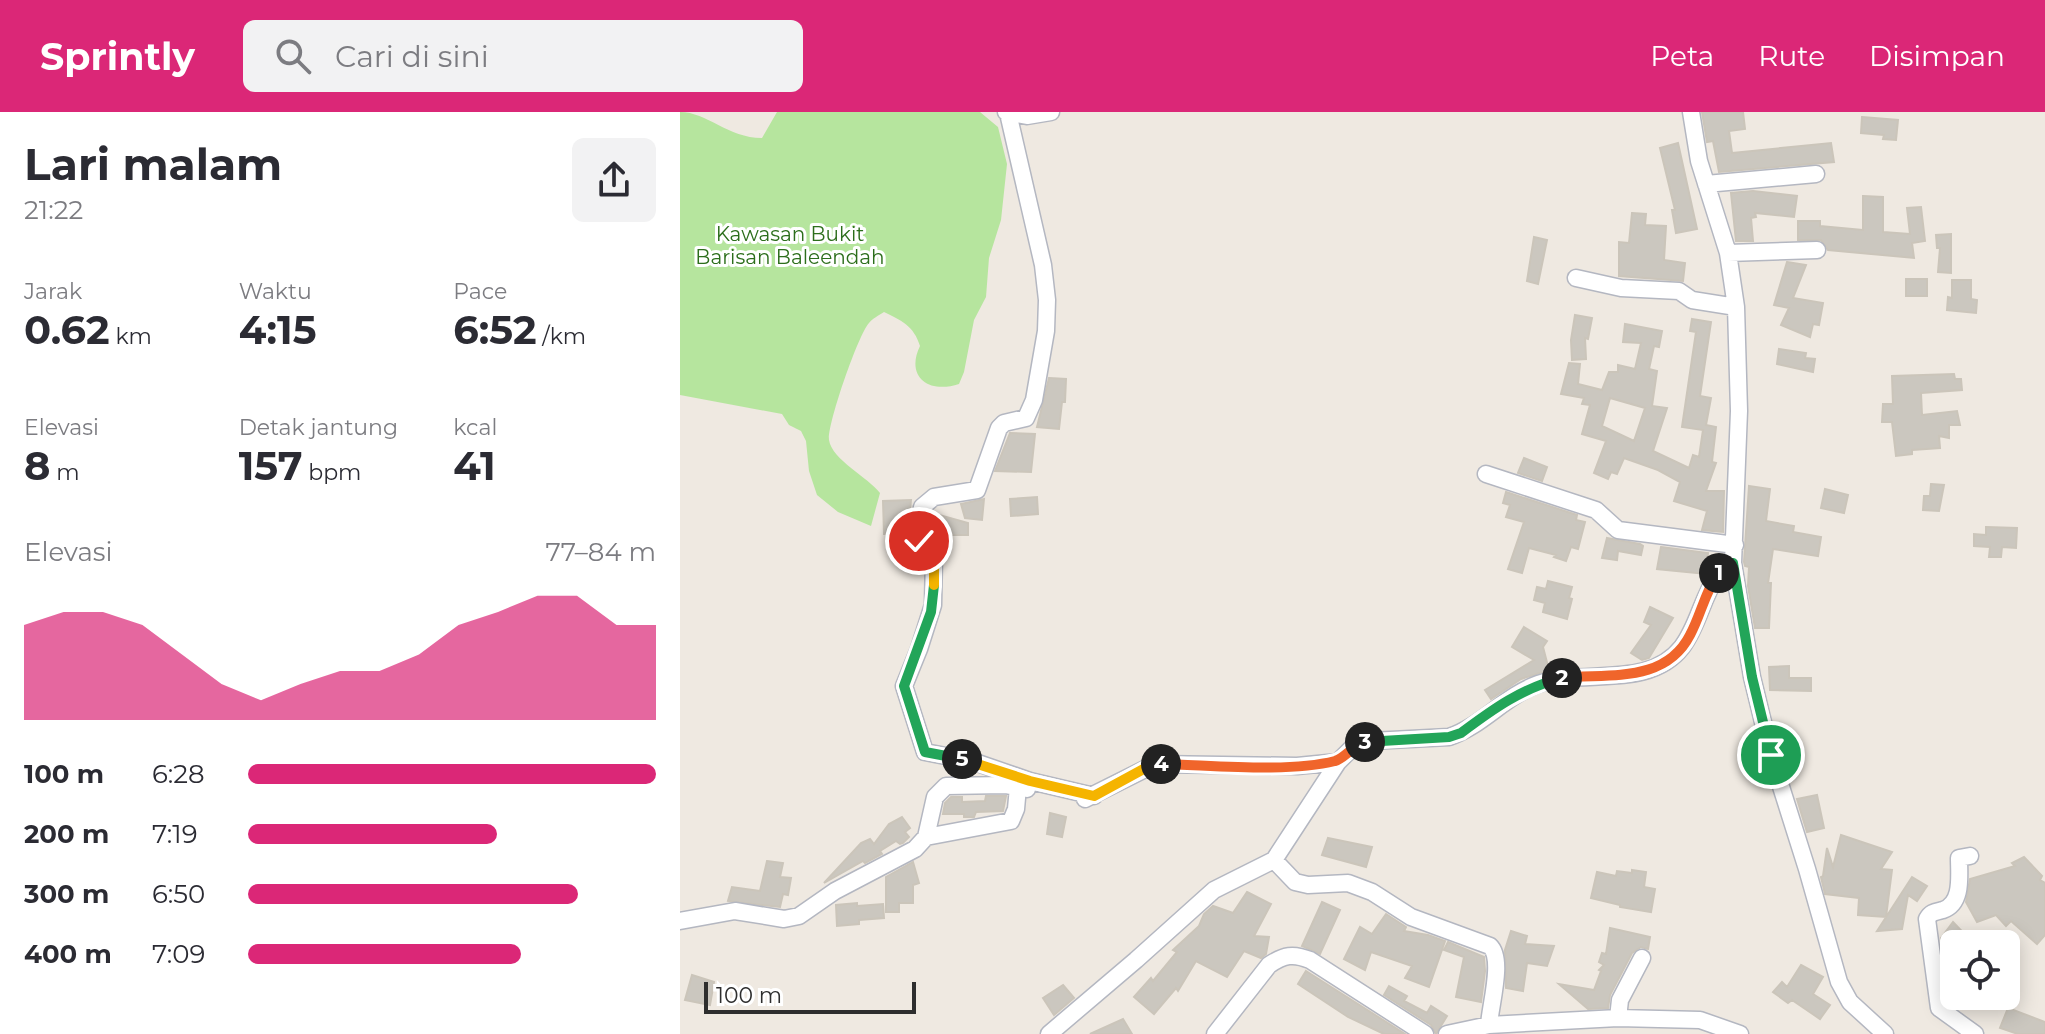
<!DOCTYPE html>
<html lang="id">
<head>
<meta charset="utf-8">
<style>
	body { margin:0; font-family:Montserrat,sans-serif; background:#f2f2f3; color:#2b2b33; height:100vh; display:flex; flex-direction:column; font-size:30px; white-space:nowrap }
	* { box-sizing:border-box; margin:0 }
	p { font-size:26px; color:#7c7c81 }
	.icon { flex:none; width:44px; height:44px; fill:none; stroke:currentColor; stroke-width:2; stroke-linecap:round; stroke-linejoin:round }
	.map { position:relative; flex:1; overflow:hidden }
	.drawer { display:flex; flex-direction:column; background:#fff; width:680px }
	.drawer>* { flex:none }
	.buttons { position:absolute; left:1260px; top:818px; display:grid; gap:16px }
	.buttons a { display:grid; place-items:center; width:80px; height:80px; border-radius:12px; background:#fff; box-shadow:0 4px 20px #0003; font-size:40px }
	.scale { position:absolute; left:24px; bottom:20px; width:212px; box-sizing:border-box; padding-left:8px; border:4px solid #2e2e2e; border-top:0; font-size:22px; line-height:28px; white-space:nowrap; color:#2e2e2e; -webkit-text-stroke:6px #fff; paint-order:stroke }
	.pin { position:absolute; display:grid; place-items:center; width:68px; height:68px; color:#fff; margin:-34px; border:4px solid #fff; border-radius:50%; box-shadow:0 2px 8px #0007 }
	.km { position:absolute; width:40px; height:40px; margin:-20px; border-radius:50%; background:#222; color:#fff; font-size:22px; line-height:40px; text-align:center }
	.round { display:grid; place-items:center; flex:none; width:84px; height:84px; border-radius:12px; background:#f2f2f3 }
	.summary { display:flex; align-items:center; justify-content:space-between; height:136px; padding:0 24px }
	h1 { font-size:44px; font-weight:700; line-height:60px }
	.stats { display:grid; grid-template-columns:repeat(3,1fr); gap:12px; height:136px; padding:8px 24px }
	.stats div { display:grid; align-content:center }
	.stats b { font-size:40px; font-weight:700 }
	.stats small { font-size:22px; font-weight:400 }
	.stats p { font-size:22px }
	.chart { height:224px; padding:16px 24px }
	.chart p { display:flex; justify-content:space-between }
	.chart svg { width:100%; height:144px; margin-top:8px; fill:#db2777; opacity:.7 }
	ul { padding:0 24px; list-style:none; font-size:26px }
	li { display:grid; grid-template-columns:128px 96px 1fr; align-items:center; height:60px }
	li i { height:20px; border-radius:10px; background:#db2777 }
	header { display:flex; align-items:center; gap:48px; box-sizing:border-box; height:112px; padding:0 40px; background:#db2777; color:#fff }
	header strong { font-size:38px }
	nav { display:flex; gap:44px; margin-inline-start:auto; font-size:28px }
	.search { width:560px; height:72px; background:#f2f2f3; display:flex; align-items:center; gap:20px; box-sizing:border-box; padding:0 28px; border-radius:12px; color:#7c7c81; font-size:30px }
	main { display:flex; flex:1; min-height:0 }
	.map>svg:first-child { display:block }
</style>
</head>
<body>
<header>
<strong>Sprintly</strong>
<div class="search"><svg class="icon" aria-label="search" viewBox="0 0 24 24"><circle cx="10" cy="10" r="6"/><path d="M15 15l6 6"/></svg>Cari di sini</div>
<nav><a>Peta</a><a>Rute</a><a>Disimpan</a></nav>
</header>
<main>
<section class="drawer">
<div class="summary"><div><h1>Lari malam</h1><p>21:22</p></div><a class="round"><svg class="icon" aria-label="share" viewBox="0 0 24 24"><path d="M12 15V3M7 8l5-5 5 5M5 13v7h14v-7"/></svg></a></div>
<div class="stats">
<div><p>Jarak</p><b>0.62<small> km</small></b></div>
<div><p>Waktu</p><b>4:15</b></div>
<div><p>Pace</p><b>6:52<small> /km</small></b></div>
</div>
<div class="stats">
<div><p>Elevasi</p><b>8<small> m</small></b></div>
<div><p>Detak jantung</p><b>157<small> bpm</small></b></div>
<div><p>kcal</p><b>41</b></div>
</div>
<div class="chart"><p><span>Elevasi</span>77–84 m</p>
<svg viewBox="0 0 160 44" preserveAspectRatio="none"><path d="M0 44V15L10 11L20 11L30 15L40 24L50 33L60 38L70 33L80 29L90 29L100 24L110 15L120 11L130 6L140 6L150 15L160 15V44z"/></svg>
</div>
<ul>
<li><b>100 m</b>6:28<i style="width:100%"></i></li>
<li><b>200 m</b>7:19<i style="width:61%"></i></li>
<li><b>300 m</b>6:50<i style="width:81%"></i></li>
<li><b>400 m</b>7:09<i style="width:67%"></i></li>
</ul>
</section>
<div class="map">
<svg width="1365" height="922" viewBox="0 0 1365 922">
	<rect width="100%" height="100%" fill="#efe9e1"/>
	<path fill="#b6e59e" d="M0,0C27,0 48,26 82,26L97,0H300L318,15L327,52L321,108L309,146L306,185L294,208L284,260L279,272C249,282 225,265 240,234C234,214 221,208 204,200C199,203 192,207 189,211C178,223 147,313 149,328C152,348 188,365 200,381L191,414L158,400L137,383L129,359L126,329L121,319L109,313L102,302L0,283Z"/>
	<path fill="#cbc7bf" stroke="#cbc5ba" stroke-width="2" fill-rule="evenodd" d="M1022,0H1063L1065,17L1049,19L1052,41L1151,31L1154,50L1039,60L1033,29L1027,30Z
		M1182,5L1218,8L1216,28L1203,27L1204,23L1181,21Z
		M998,31L1017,117L996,121L992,98H995L980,36Z
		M1073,79L1117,84L1114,105L1075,101L1076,105L1071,106L1073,129H1056L1051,81Z
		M1183,84L1203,85V120L1230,122L1227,96L1241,95L1245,129L1232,131L1234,146L1148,138L1141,128H1118V109H1140V114L1183,118Z
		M952,101L966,102L965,113L986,114L984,148L1005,151L1003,169L939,164V130L949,131Z
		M1271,122V161L1258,160L1260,136H1257L1256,123Z
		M854,125L867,128L858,172L847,169Z
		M1107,150L1126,153L1113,186L1143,191L1139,213L1133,212L1130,225L1101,213L1109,196L1094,193Z
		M1226,167H1247V184H1226Z
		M1272,168H1291V187L1297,188L1296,201L1267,198L1268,185L1272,186Z
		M895,203L912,206L908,227L905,226L906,247L892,248L891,228Z
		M1012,207L1031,210L1020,284L1031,286L1026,313L1036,315L1032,350L1036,351L1026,379H1044L1043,420L1022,418L1027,399L994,389L1000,370L978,358L944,346L937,362L931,360L928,367L914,361L926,329L902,322L910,293L902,292L904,286L881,282L889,251L900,252L898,272L922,278L929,260H938V253L955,257L961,231L943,230L945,212L982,219L979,235L974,234L969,257L977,259L972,294L987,296L973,339L1009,356L1013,343L1019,345L1023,318L1002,315L1016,220L1010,219ZM930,286L965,296L954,329L922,314Z
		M1099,237L1126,241L1125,246L1135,247L1133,260L1097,252Z
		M1274,262L1275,267H1281L1282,278L1241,281L1242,303L1277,299L1280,313H1269V326L1259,324L1260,336L1232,338V342L1216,344L1212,310H1202L1203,292H1213L1212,264Z
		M369,266L386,267L385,290H382L379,317L357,315Z
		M330,321L355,322L351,360L315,359Z
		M844,346L867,355L862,369L838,361Z
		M1251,372L1264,373L1259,399L1243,398L1244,384H1250Z
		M1069,374L1090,377L1086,409L1114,414L1113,420L1141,425L1138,444L1093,437L1088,471H1091L1089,516H1075L1068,474L1069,455L1065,454L1064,450Z
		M1145,377L1168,383L1164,401L1141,396Z
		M826,380L897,403L896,408L905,410L898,437L891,435L886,449L874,445L876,443L849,436L842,461L828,457L844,410L826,405L830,393L823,391Z
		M357,385L358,402L331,404L330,387Z
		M304,387L302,408L285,406L281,392Z
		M231,388L228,421L204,422L203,389Z
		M252,401L288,411V423H261V426L250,423Z
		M1306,415L1337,416L1336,436L1322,435L1321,445H1309L1310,435L1294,434V422L1306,423Z
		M927,426L960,432L963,434L961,443L938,439L937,448L922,446Z
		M981,435L1028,441L1026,462L977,457Z
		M868,469L892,475L889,486L892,487L887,507L863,500L865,491L854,488L857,475L866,477Z
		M970,495L993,506L969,546L962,548L951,541L971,513L964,510Z
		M844,515L867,529L863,535L869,558L841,567L811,587L805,578L854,548L832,535Z
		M1109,554V566H1131V579L1090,578L1089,555Z
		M1137,683L1144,716L1127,720L1117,687Z
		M306,684H326L323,699L296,700L294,705H284V702H263L265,691L271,685H282V690L305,689Z
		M370,701L386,705L382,725L367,722Z
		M222,705L230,716L225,720L229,725L223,731L220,732L216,729L200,739L202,742L185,751L183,749L144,771L181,731L190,727L194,732L209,712Z
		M1161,723L1212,740L1201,757L1212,758L1206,805L1178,803L1179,786L1145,782L1141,765L1143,764L1147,736L1153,755Z
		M648,726L692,735L686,755L642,743Z
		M1344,745L1362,764L1360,768L1365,771V823L1357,832L1331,809L1326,814L1316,803L1297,810L1286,790L1290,767L1335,754L1332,751Z
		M87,749L103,751L100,765L111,766L108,783L103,782L100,795L48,789L52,775L80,779Z
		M233,750L239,771L233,773V791H219V800H206V765Z
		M952,758L966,760L964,775L975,777L971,800L940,795V793L911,786L917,760L936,764L937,759L952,761Z
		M1232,765L1247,774L1237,789L1228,783L1222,817L1197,819Z
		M567,780L591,792L574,824L589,825L586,842L581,846L564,839L547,865L516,849L498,879L496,876L474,902L454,885L471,866L473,869L497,840L493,838L519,814L524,802L533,794L553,801Z
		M642,790L660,798L640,842L622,834Z
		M177,791V794L203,792L204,806L179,808V812L157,814L156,793Z
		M706,802L726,815L724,819L748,823L765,829L749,875L725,866L732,854L691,840L685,858L664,847L680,815L692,822Z
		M1273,810L1294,832H1274L1267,835L1261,830V826Z
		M930,816L970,825L968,837L961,835L952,841L930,883L928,896L908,897L879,872L914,878L921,859L919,858L924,853L919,850L922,841L926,842Z
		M831,819L847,824L845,832L874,834L867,854L847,851L843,879L826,876L825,838Z
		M768,830L804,845L805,859L801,890L776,885L784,845L764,838Z
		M1121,853L1143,865L1133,882L1150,893L1140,907L1112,888L1108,891L1093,880L1102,870L1107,875Z
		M626,859L725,922H704L668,905L618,872Z
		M12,863L34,870L30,893L5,888Z
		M383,873L394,886L374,903L363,886Z
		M709,874L727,884L724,889L747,901L751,894L767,904L756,922L751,913L704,883Z
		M1328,896L1365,910V922H1338L1320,916Z
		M443,907L452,922H410Z"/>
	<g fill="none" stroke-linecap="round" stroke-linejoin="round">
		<defs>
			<path id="street" d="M326,0L347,4L371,0
				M1011,0L1019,49L1048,141L1056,195L1059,299L1053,451L1072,565L1091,643L1127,757L1159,870L1170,890L1205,922
				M328,1L363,153L367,188L366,219L354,288L346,306L324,311L319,316L297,378L254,385L242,395L238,427L254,443L253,493L239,537L224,574L245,640L292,649L350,669L414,684
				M1026,72L1136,62
				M1048,141L1137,138
				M896,166L941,176L999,179L1012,188L1056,195
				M806,362L916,398L938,418L1055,433
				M405,687L475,652L617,654L658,650
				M246,725L331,709L336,697L338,675
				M1290,744L1279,746C1279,764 1283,791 1263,798C1255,800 1251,800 1247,807L1259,896L1295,922
				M594,748L615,770L628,773L668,771L692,780L731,805L810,834C824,847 810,894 809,913
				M0,809L55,799L104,807L119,804L155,779L235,737L246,725L255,685L266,674L325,673L347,677
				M938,906L940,888L962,846
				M369,922L456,848L534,778L594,748L658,650L675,633L691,629L769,625C802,614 825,584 858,572C904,556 969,578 1002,535C1018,514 1022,486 1037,464L1043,457L1053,451
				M535,922L589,853C604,843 613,841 630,848L745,922
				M767,922L809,913L938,906L1020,908L1060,922"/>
		</defs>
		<use href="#street" stroke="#b4b7c1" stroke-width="19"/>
		<use href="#street" stroke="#fff" stroke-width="16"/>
	</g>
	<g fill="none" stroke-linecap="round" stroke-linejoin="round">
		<defs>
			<path id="split-1" d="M1039,461L1053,451L1072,565L1091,643"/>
			<path id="split-2" d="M882,566C928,561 985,572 1010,523C1021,503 1025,479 1039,461"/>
			<path id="split-3" d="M685,630L769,625L781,621C813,597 842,576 882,566"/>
			<path id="split-4" d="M481,652C531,653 608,661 655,649C664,647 672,634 685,630"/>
			<path id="split-5" d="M282,647L350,669L414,684L469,654L481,652"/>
			<path id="split-6" d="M254,473L251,500L224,574L245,640L282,647"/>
			<path id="split-7" d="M239,429L254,443V473"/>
		</defs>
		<use href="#split-1" stroke="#fff" stroke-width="16"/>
		<use href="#split-2" stroke="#fff" stroke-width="16"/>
		<use href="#split-3" stroke="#fff" stroke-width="16"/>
		<use href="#split-4" stroke="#fff" stroke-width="16"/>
		<use href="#split-5" stroke="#fff" stroke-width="16"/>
		<use href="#split-6" stroke="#fff" stroke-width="16"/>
		<use href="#split-7" stroke="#fff" stroke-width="16"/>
		<use href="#split-1" stroke="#22a559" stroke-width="10"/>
		<use href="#split-2" stroke="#f0652b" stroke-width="10"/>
		<use href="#split-3" stroke="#22a559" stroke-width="10"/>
		<use href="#split-4" stroke="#f0652b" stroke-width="10"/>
		<use href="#split-5" stroke="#f5b400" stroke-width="10"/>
		<use href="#split-6" stroke="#22a559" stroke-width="10"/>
		<use href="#split-7" stroke="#f5b400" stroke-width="10"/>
	</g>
	<g text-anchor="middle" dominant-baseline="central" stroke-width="6" stroke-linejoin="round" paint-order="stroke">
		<g font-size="20" fill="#2c6e1b" stroke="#fff">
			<text x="110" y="122">Kawasan Bukit<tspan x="110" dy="23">Barisan Baleendah</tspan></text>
		</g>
	</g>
</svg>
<div class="buttons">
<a><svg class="icon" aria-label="locate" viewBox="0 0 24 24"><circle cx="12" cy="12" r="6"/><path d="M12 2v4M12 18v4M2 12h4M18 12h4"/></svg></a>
</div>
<div class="scale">100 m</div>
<div class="pin" style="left:1091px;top:643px;background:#1e9e55"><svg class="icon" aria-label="arrive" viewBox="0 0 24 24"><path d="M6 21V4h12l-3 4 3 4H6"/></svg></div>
<div class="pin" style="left:239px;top:429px;background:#d93025"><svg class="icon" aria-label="check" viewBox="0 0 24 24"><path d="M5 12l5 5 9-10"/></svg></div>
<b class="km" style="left:1039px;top:461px">1</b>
<b class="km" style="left:882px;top:566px">2</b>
<b class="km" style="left:685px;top:630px">3</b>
<b class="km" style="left:481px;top:652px">4</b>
<b class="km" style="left:282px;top:647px">5</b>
</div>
</main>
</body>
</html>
